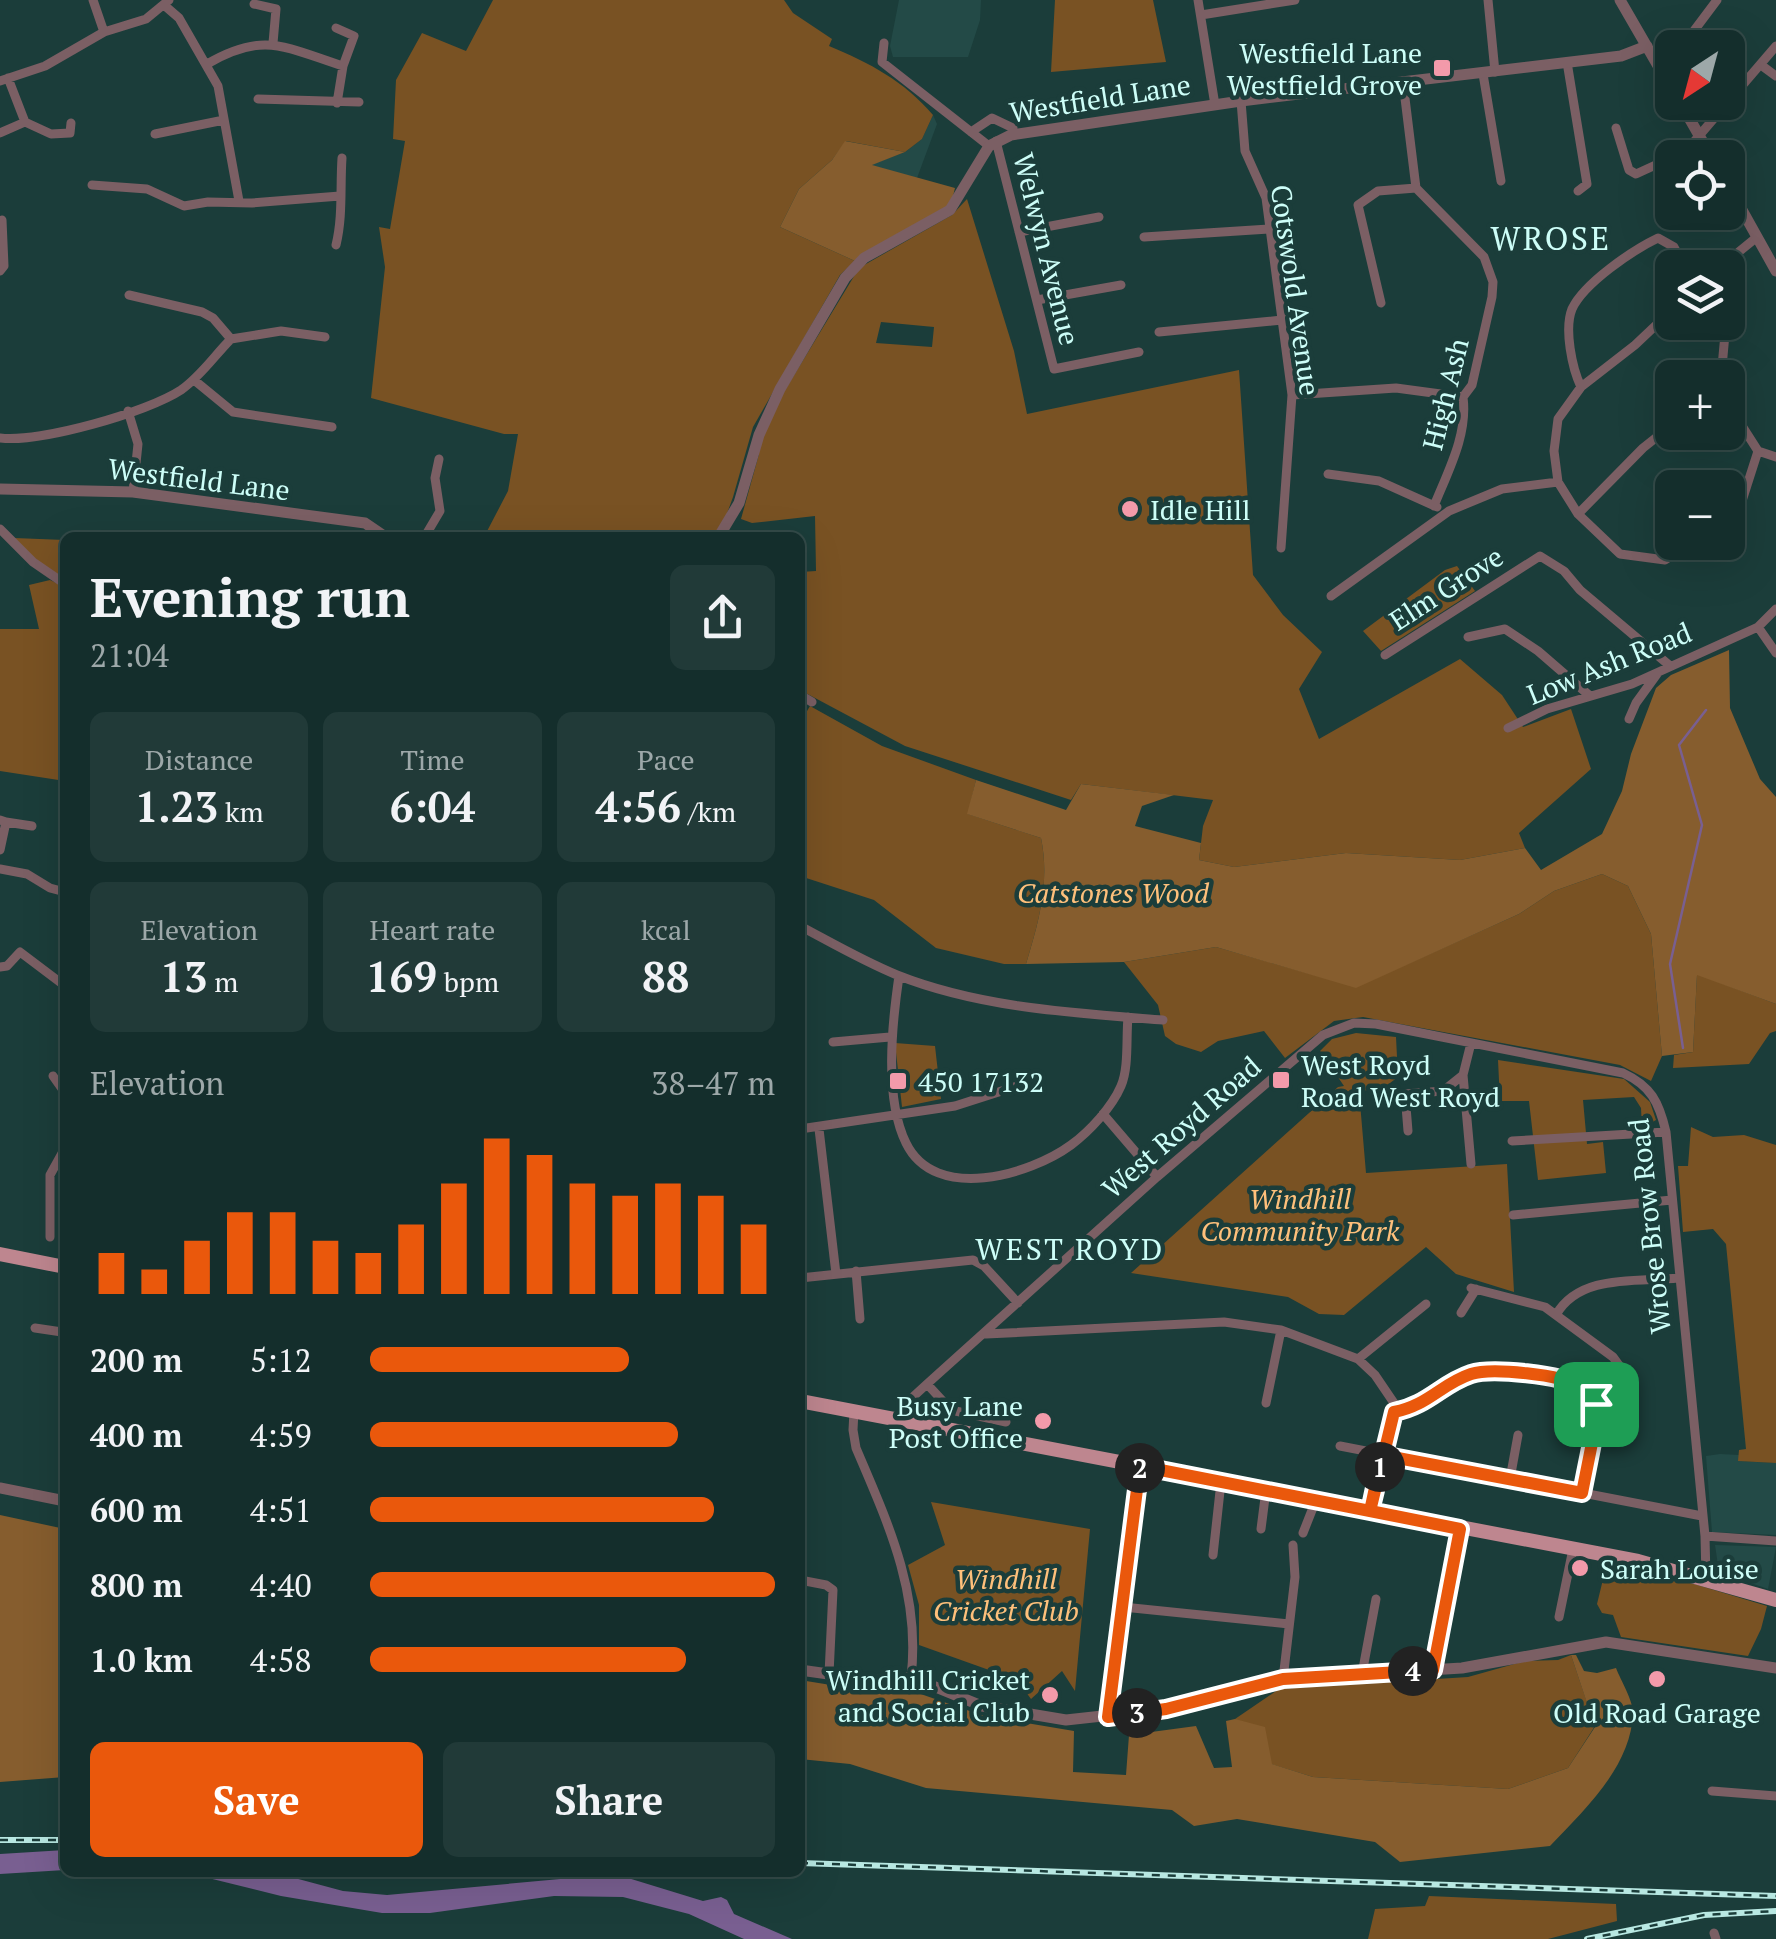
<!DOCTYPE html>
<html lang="en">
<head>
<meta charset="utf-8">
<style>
	body { margin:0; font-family:"PT Serif",serif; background:#213a38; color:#f1f3f6; height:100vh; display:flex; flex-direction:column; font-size:38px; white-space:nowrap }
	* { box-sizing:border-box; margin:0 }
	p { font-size:32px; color:#9da8a9 }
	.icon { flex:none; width:55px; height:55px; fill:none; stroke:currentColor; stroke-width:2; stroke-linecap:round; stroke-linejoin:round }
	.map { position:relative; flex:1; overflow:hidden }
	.sheet { position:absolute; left:60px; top:532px; width:745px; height:1345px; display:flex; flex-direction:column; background:#142e2c; border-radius:15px; box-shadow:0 10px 40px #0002,0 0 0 2px #334a48 }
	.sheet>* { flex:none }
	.needle { width:65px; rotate:216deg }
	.tools { position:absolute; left:1655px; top:30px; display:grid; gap:20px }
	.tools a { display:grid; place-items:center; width:90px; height:90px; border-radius:15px; background:#142e2c; box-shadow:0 10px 40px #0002,0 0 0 2px #334a48; font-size:50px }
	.pin { position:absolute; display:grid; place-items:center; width:85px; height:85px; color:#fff; margin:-42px; border-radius:20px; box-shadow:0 5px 15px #0006 }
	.km { position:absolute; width:50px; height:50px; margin:-25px; border-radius:50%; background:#222; color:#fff; font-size:28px; line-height:50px; text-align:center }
	.round { display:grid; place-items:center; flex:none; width:105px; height:105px; border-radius:15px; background:#213a38 }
	.overview { display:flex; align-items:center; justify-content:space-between; height:170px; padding:0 30px }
	h1 { font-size:55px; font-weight:800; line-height:75px }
	.stats { display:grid; grid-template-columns:repeat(3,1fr); gap:15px; height:170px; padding:10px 30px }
	.stats div { display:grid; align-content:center; border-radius:15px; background:#213a38; text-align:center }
	.stats b { font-size:42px; font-weight:800 }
	.stats small { font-size:28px; font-weight:400 }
	.stats p { font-size:28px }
	.chart { height:280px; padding:20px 30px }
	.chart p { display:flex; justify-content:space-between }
	.chart svg { width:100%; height:180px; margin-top:10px; stroke:#ea580c; stroke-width:6 }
	.primary-button { display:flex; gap:20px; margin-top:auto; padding:20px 30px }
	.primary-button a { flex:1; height:115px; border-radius:15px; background:#ea580c; color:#fff; font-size:40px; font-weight:800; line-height:115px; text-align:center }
	.primary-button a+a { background:#213a38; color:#f1f3f6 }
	ul { padding:0 30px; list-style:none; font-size:32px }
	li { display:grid; grid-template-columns:160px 120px 1fr; align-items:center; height:75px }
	li i { height:25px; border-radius:12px; background:#ea580c }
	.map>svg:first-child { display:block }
</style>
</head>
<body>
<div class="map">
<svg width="1776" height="1939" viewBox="0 0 1776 1939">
	<rect width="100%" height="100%" fill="#1b3d3a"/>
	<path fill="#234a47" d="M899,0H981L980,20L968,57H893L890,46Z
		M933,115L937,124L917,178L870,165L905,152L922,139Z
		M1720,1454L1739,1455V1461L1776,1463V1535L1712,1532L1706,1456Z
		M1715,1545L1776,1547L1768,1589L1719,1572Z"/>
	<path fill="#795223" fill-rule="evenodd" d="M493,0H784L793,13L832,39L829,46C870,63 904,81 933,115L922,139L905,152L846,141L832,160L799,189L780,227L855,261L840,275L753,427L733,497L725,519L712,537H484L508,491L518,434H504L371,398L385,267L379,227L390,229L405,141L393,139L396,80L422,33L466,51Z
		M1055,0H1153L1166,62L1051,72Z
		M967,199L1014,351L1027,414L1239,370L1253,575L1283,615L1322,652L1299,689L1319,739L1460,659L1502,695L1523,727L1571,709L1591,769L1519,833L1525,848L1460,860L1346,853L1234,867L1199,860L1203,826L1213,800L1081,784L1071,800L905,746L800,690V572L816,571L815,516L752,523L741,519L759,454L758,449L779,400L859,268L952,215ZM881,322L934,327L932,347L876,343Z
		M14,538L65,540V581L41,566Z
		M1457,566L1475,591L1381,651L1363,631L1445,570Z
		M50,580L65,587V781L0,771V629H39L29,585Z
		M810,706L882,746L976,780L968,814L1041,838C1050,882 1039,921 1026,964H1004L936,948L874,900L800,876V723Z
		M1602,874L1628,886L1651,934L1662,1056L1651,1081L1620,1065L1363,1017L1334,1021L1285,1058L1264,1031L1218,1041L1201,1052L1176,1044L1165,1036L1158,1005L1124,962L1216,947L1356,987L1519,914L1554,891Z
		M1697,974L1776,1004V1031L1770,1033L1749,1064L1673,1068L1674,1055L1693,1052Z
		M1356,1033L1396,1037L1398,1077L1382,1089L1359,1091L1366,1173L1507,1164L1514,1292L1456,1274L1426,1247L1344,1315L1319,1314L1288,1297L1131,1273L1338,1087L1344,1086L1320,1051L1332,1039Z
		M895,1043L935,1046L941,1099L902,1107Z
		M1498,1060L1624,1079L1650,1102L1656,1120L1642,1128L1641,1108L1634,1097L1583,1100L1587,1144L1603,1142L1606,1173L1538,1180L1529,1101H1500Z
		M1691,1127L1713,1137L1744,1135L1776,1145V1463L1738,1461L1739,1450L1746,1449L1726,1244L1713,1229L1683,1232L1678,1166H1688Z
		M931,1502L1090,1529L1075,1691L1062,1671L1031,1699L1017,1680L919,1645V1605L908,1565L945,1545Z
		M1607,1563L1661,1574L1767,1606L1761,1629L1748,1656L1621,1637L1613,1615L1602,1613L1597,1604Z
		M1571,1655L1595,1726L1568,1768L1508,1789L1313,1777L1271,1764L1235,1719L1279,1689L1468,1677L1525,1661L1558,1660Z
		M1429,1896L1616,1904L1617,1921L1548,1939H1368L1375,1909L1425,1906Z"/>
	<path fill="#865d2e" d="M845,141L905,152L872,165L955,188L952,200L944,211L855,261L780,227L799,189L832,160Z
		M1729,650L1730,708L1760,779L1776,797V1004L1697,975L1693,1052L1662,1056L1651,934L1628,886L1602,874L1554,891L1519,914L1356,988L1216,947L1124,962L1026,964C1039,921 1050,882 1041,838L967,814L976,780L1066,810L1081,784L1174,795L1142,806L1135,826L1201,843L1199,860L1234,867L1346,853L1460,860L1525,848L1541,870L1602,834L1622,791L1631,754L1656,688L1671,675Z
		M0,1515L65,1529V1777L0,1782Z
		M1571,1655H1576L1584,1671L1597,1673L1616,1668C1621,1681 1633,1700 1633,1713C1631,1767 1585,1809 1550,1846L1400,1862L1375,1842L1237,1819L1194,1826L1172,1810L926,1788L850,1764L800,1759V1680L868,1691L915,1692L984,1716L1074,1731L1073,1772L1126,1775L1129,1735L1196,1726L1214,1768L1232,1767L1226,1721L1235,1719L1265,1727L1272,1764L1313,1777L1508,1789L1568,1768L1595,1727Z"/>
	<path fill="#795f91" d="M65,1850V1870L0,1874V1854Z
		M188,1873H276L343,1891L387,1895L615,1874L703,1901L721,1897L727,1900L734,1914L792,1939H744L689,1914L623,1897L554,1896L430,1913H382L281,1896Z"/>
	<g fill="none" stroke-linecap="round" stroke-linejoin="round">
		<path stroke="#795f91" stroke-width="2.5" d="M1683,1048L1670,964L1702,825L1679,745L1706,710"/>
		<path stroke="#7b5f64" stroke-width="9" d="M93,0L104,32
			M1198,0L1215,105
			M1488,0L1495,72
			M254,4L276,9L273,43
			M164,5L179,18L218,86L239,201
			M1201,15L1295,0
			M336,28L354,36L343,66L337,103
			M884,43L882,62L989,146
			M1681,48L1717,0
			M1567,62L1587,184L1578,191
			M207,64C264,31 284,47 343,66
			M1761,65L1776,76
			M1662,72L1672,58
			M1483,74L1501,181
			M0,81L45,66L104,32L146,19L169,0
			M1403,82L1416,188L1484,257L1493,282L1492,297L1472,385L1463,397C1468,435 1448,471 1434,506
			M258,99L359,102
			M1241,101L1245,151L1266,198L1292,395L1281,548
			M25,122L51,134L70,133L71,123
			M1616,128L1629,170L1636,174L1686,151L1776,46
			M971,132L992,118L1013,128
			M0,133L25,122L8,78
			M155,134L224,120
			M996,141L1054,369L1139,352
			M92,185L147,189L184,206L208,202L252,203L340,196
			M1019,232L1099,217
			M1144,237L1269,229
			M336,245C343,216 340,188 342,158
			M1719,268L1757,237
			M0,271L4,266L2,220
			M129,295L202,312L213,318L231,339L281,331L325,337
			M1037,300L1121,285
			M1381,303L1358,205L1378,191L1416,188
			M1672,310L1635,345L1581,387L1558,419L1554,451L1558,482L1578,514L1620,554L1665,560L1693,542
			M1718,322L1725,334L1721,378
			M1159,332L1282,320
			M194,380L233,412L332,427
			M1581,387C1572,368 1564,329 1572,309C1584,283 1633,250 1658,238L1674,247L1685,268
			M1292,395L1396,388L1463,397
			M1728,404L1758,451L1776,457
			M128,411L138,444L133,492
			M0,438C40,443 148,412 181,390C201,376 214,356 231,339
			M1328,474L1379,481L1437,507
			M1578,514L1643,448L1672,425
			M1728,517L1742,501L1758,451
			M0,529L33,562L65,584
			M424,538L440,511L435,478L439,459
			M1331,596L1449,511L1502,489L1558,482
			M1758,627L1776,653
			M1468,637L1505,629L1538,651L1590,696
			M1385,655L1540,556L1564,571L1580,590L1669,665
			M800,695L812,702
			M1629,719L1636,703L1657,674
			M1508,728L1547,709L1632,684L1758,627L1776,609
			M0,820L6,822L0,850
			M6,822L32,826
			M0,869L27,874L50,888L65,892
			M800,926C832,943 863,961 897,975C980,1008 1074,1013 1163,1020
			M0,967L7,966L20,952L65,986
			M899,976C892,1024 884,1098 906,1143C935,1203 1030,1175 1071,1145C1090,1131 1112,1107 1121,1086C1129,1068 1126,1038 1128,1017
			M833,1042L890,1037
			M53,1076L65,1093
			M1103,1114L1157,1177
			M800,1129L955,1106L1017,1086
			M819,1129L836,1274
			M1408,1131L1405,1094L1443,1091L1463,1075
			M1512,1141L1666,1132
			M1471,1164L1463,1075L1471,1043
			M1513,1215L1672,1200
			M50,1237V1175L65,1148
			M856,1271L860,1319
			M800,1278L973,1260L984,1266L1018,1303
			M1471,1288L1545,1307L1613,1357L1621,1368L1620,1381L1596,1404
			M1461,1313L1476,1289
			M1556,1315C1579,1274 1636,1282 1678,1278
			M35,1328L62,1332L65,1319
			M986,1334L1224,1322L1281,1330L1358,1359L1375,1375L1394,1403L1393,1424L1370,1511
			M1358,1359L1426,1304
			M927,1384L951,1410L1006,1422
			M1266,1403L1281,1330
			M854,1411L853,1430L856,1448C888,1523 921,1594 911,1677
			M1394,1412C1430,1405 1441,1384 1472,1374C1492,1367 1563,1375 1581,1387C1590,1393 1596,1402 1598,1412L1583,1493
			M897,1420L903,1406L927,1384L1157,1177L1323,1035L1354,1023L1376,1024L1623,1073C1651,1086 1659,1102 1666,1132L1705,1536L1706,1579
			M1340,1446L1702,1516
			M1510,1479L1518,1435
			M1261,1529L1266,1490
			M1303,1533L1316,1500
			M1705,1536L1776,1541
			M1213,1555L1221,1482
			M800,1580L826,1585L833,1590L829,1674
			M1123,1607L1289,1624
			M1559,1617L1573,1549
			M1433,1670L1460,1529
			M1362,1674L1376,1599
			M1283,1679L1295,1577L1293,1545
			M1108,1717L1141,1466
			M1712,1791L1776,1796
			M1714,1933L1716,1939"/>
		<path stroke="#7b5f64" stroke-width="11" d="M1620,0L1672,90
			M1680,102L1712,158
			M1728,185L1776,271
			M0,489L133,492L365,523L387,538
			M718,538L739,503L759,435L780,389L845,278L864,258L950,210L989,146L1011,135L1241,101L1621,56L1647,46
			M0,1488L65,1501
			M800,1670L864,1679L892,1681L911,1677L982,1706L1066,1720L1166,1709L1283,1679L1462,1668L1606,1642L1776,1668"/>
		<path stroke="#be868f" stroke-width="14" d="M0,1254L65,1267
			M800,1401L1638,1561L1776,1600"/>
		<defs>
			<path id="rail" d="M0,1840H65
				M800,1863L1776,1896
				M1587,1939L1704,1915L1776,1911"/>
		</defs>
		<use href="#rail" stroke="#b8e8e2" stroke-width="6"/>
		<use href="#rail" stroke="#1b3d3a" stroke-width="2.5" stroke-dasharray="8" stroke-linecap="butt"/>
	</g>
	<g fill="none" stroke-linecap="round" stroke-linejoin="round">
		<defs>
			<path id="route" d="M1596,1404C1592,1398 1586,1390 1580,1386C1562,1375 1492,1367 1471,1374C1441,1384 1429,1405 1394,1412L1370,1511L1140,1466L1108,1717L1166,1709L1283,1679L1433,1670L1460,1529L1370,1511L1382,1455L1582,1493L1596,1423V1404"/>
		</defs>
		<use href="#route" stroke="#fff" stroke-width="20"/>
		<use href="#route" stroke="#ea580c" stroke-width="12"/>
	</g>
	<g fill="#f39aaa" stroke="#1b3d3a" stroke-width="4">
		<rect x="1432" y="58" width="20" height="20" rx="5"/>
		<circle cx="1130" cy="509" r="10"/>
		<rect x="1271" y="1070" width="20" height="20" rx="5"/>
		<rect x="888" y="1071" width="20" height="20" rx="5"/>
		<circle cx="1043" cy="1421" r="10"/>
		<circle cx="1580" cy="1568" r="10"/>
		<circle cx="1657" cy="1679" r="10"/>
		<circle cx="1050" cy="1695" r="10"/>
	</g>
	<g text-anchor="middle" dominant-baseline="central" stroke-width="9" stroke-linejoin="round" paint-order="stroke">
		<g font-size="28" fill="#cdfef8" stroke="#1b3d3a" text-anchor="start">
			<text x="1422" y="52" text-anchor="end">Westfield Lane<tspan x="1422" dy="32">Westfield Grove</tspan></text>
			<text x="1150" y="509">Idle Hill</text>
			<text x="1301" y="1064">West Royd<tspan x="1301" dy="32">Road West Royd</tspan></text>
			<text x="918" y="1081">450 17132</text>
			<text x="1023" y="1405" text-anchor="end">Busy Lane<tspan x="1023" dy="32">Post Office</tspan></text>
			<text x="1600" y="1568">Sarah Louise</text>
			<text x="1030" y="1679" text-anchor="end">Windhill Cricket<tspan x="1030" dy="32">and Social Club</tspan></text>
			<text x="1657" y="1712" text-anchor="middle">Old Road Garage</text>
		</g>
		<g font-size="28" fill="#cdfef8" stroke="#1b3d3a">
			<text transform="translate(1100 98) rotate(-9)">Westfield Lane</text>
			<text transform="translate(1047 249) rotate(76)">Welwyn Avenue</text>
			<text transform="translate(1296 290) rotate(82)">Cotswold Avenue</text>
			<text transform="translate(1445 394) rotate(-76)">High Ash</text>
			<text transform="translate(199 479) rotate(7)">Westfield Lane</text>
			<text transform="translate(1446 588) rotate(-33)">Elm Grove</text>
			<text transform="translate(1609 663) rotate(-22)">Low Ash Road</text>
			<text transform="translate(1181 1127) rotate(-41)">West Royd Road</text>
			<text transform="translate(1649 1226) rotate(-96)">Wrose Brow Road</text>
		</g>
		<g font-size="28" font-style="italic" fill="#fec07b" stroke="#1b3d3a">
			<text x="1113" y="892">Catstones Wood</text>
			<text x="1300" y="1198">Windhill<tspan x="1300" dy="32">Community Park</tspan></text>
			<text x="1006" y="1578">Windhill<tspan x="1006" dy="32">Cricket Club</tspan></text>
		</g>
		<g font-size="30" letter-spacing="2.5" fill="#cdfef8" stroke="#1b3d3a">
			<text x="1070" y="1249">WEST ROYD</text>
		</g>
		<g font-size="32" letter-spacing="2.5" fill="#cdfef8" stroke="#1b3d3a">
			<text x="1551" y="238">WROSE</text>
		</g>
	</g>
</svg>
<div class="tools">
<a><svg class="needle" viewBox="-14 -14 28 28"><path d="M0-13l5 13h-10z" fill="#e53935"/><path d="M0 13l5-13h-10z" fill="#9da8a9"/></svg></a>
<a><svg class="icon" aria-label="locate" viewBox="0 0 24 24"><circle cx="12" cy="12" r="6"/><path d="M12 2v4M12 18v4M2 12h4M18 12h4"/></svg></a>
<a><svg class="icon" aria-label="layers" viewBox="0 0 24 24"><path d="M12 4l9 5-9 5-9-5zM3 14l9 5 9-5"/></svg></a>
<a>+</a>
<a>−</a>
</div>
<div class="pin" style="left:1596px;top:1404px;background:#1e9e55"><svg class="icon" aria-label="arrive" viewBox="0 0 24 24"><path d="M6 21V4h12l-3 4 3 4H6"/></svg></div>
<b class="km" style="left:1380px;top:1467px">1</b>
<b class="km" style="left:1140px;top:1468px">2</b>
<b class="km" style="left:1137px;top:1713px">3</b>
<b class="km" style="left:1413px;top:1671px">4</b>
<section class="sheet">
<div class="overview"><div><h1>Evening run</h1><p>21:04</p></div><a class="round"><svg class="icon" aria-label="share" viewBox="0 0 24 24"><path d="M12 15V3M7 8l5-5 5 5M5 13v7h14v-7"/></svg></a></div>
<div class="stats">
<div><p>Distance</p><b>1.23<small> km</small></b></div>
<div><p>Time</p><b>6:04</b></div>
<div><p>Pace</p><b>4:56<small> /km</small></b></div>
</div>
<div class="stats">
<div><p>Elevation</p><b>13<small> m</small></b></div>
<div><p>Heart rate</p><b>169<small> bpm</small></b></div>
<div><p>kcal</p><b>88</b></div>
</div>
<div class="chart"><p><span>Elevation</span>38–47 m</p>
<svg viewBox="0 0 160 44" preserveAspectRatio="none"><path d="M5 44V34M15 44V38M25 44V31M35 44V24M45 44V24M55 44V31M65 44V34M75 44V27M85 44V17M95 44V6M105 44V10M115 44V17M125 44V20M135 44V17M145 44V20M155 44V27"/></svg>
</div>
<ul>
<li><b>200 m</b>5:12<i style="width:64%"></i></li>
<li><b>400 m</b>4:59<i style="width:76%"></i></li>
<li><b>600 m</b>4:51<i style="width:85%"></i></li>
<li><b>800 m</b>4:40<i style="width:100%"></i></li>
<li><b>1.0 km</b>4:58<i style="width:78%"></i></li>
</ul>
<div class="primary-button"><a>Save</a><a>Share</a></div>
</section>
</div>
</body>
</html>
